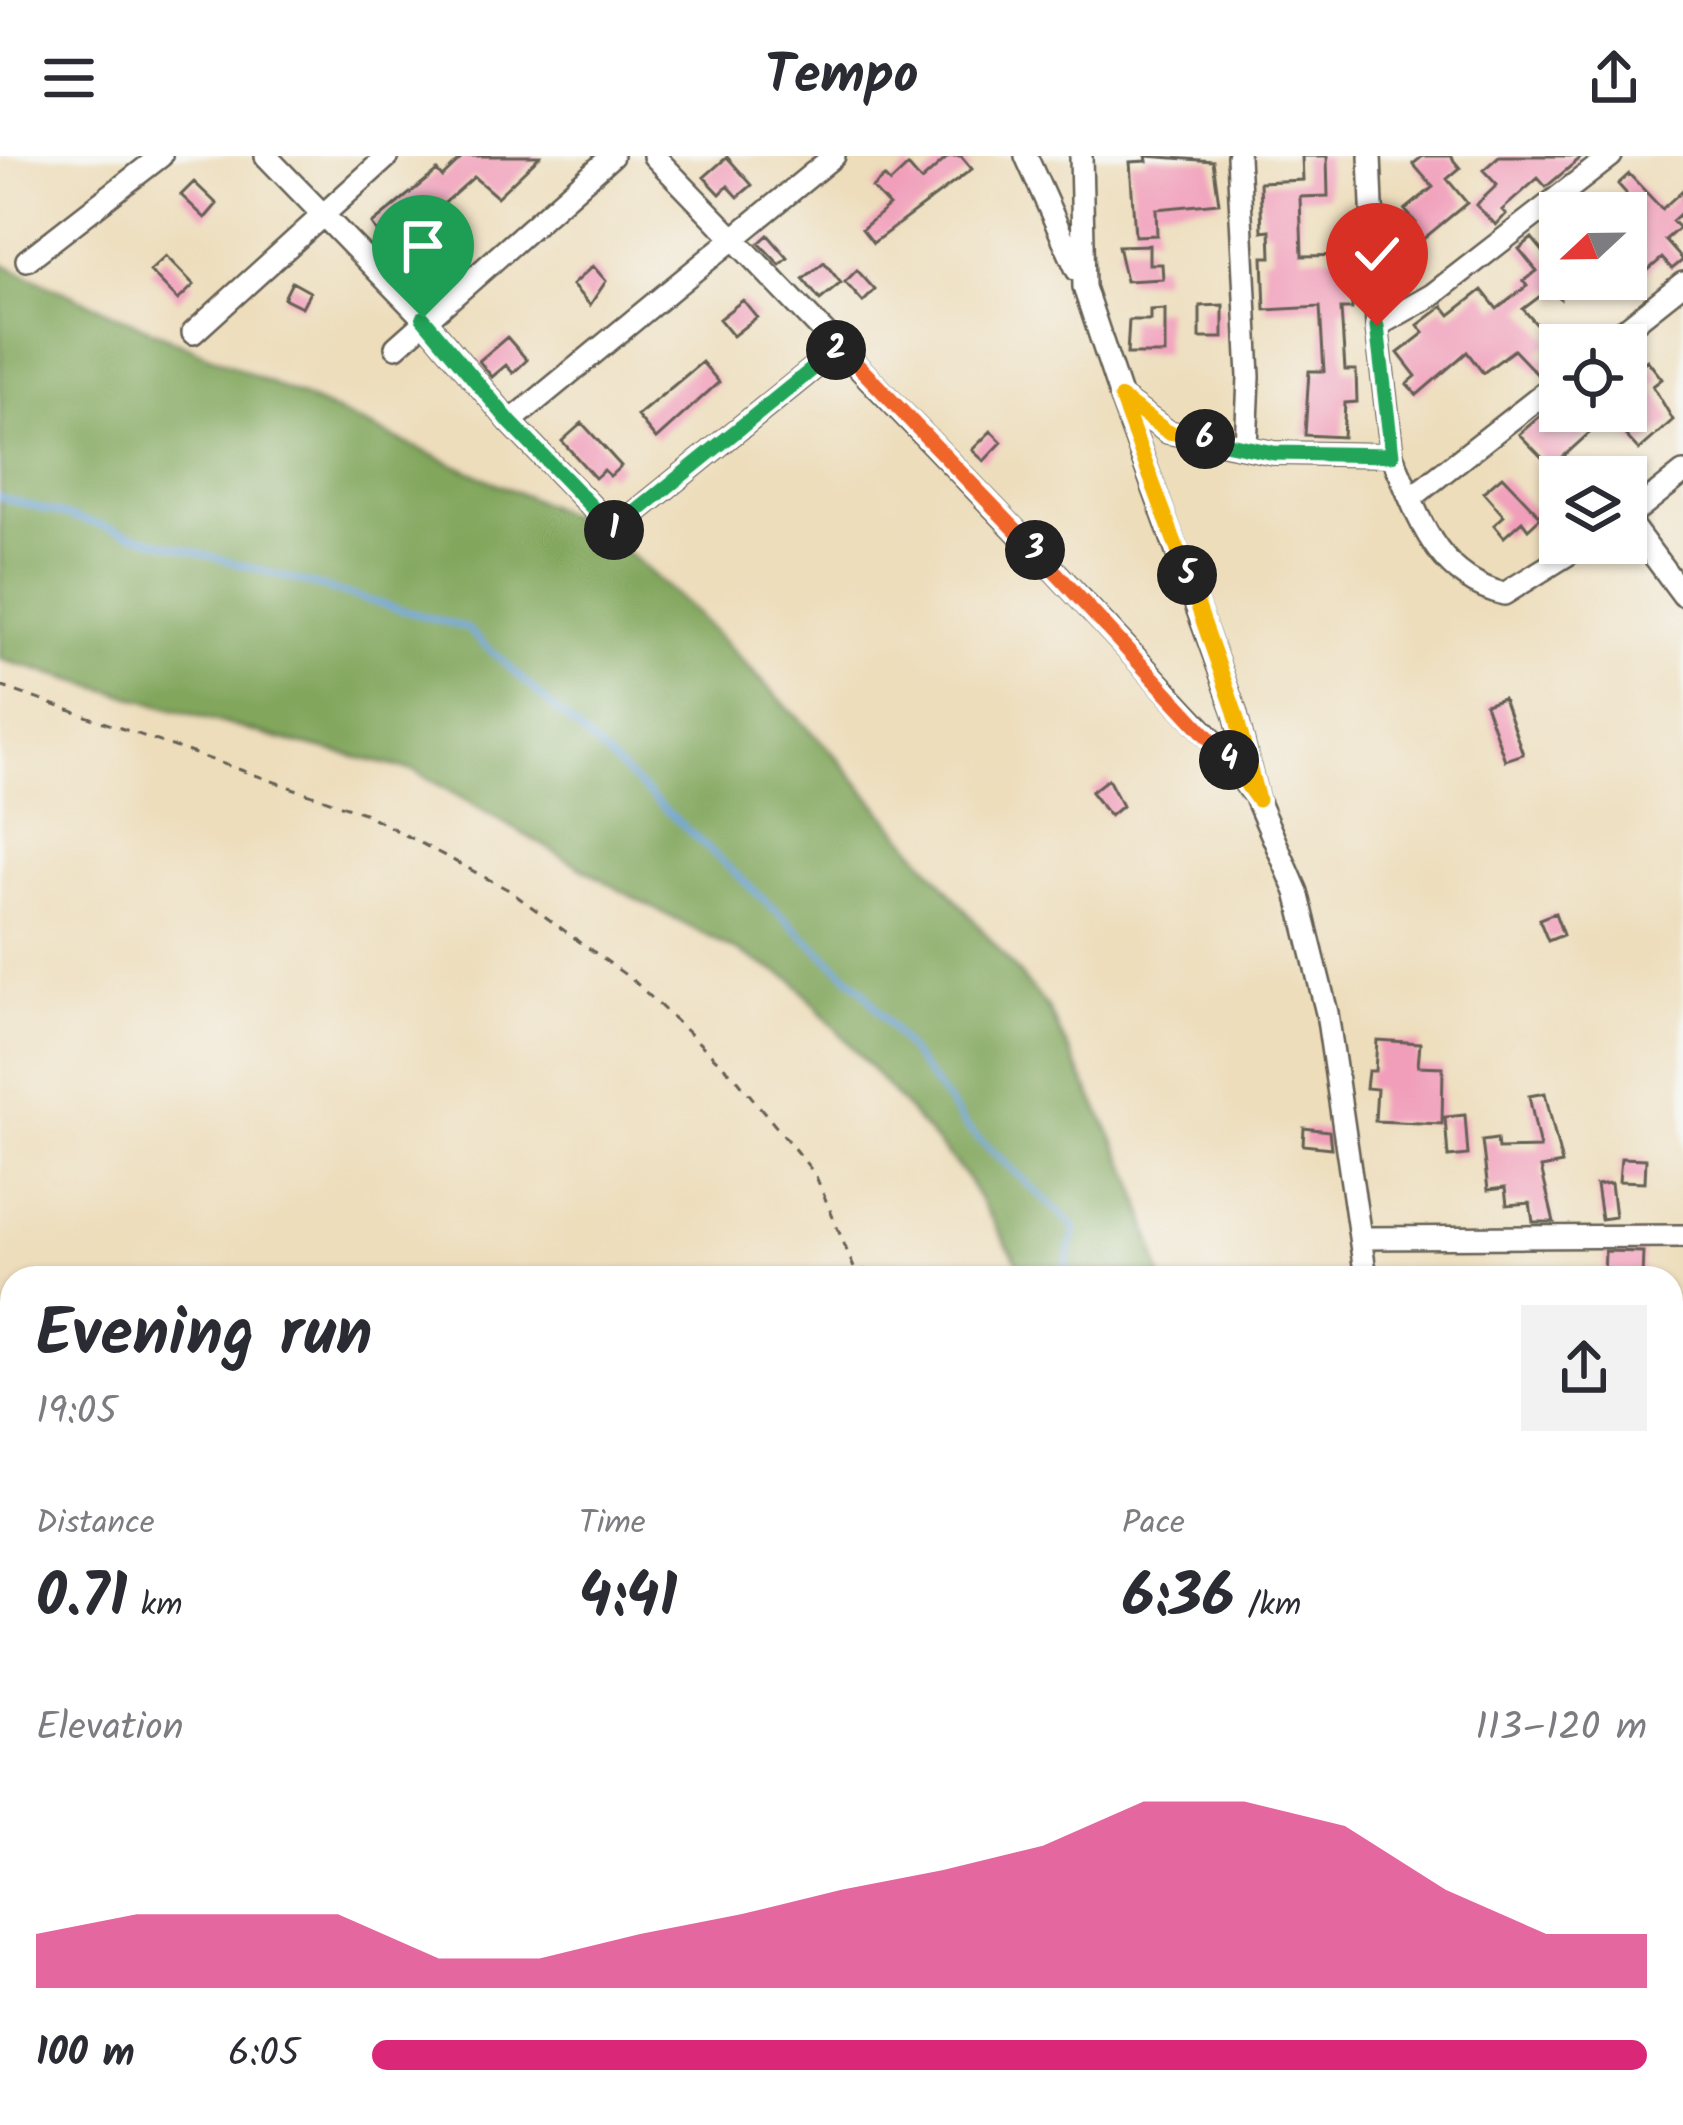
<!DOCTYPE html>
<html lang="en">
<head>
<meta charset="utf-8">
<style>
	body { margin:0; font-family:Kalam,sans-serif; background:#f2f2f3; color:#2b2b33; height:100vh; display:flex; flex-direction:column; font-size:45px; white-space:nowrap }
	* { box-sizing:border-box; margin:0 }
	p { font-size:39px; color:#7c7c81 }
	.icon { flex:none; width:66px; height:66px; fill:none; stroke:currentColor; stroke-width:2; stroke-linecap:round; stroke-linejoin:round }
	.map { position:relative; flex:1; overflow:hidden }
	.details { position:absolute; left:0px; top:1110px; width:1683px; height:861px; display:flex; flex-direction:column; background:#fff; border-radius:36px 36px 0 0; box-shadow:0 3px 9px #0004 }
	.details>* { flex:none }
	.needle { width:78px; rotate:248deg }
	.buttons { position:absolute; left:1539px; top:36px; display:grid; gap:24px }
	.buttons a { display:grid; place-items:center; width:108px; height:108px; border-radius:0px; background:#fff; box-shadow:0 3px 9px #0004; font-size:60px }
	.pin { position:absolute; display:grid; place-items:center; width:102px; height:102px; color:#fff; margin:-123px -51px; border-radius:50% 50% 50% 0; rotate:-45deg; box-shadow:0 0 12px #0007 }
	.pin .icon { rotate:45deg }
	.km { position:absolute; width:60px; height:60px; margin:-30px; border-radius:50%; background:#222; color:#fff; font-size:33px; line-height:60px; text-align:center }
	.round { display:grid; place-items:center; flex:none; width:126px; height:126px; border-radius:0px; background:#f2f2f3 }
	.summary { display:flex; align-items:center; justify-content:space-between; height:204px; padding:0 36px }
	h1 { font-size:66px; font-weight:700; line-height:90px }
	.figures { display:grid; grid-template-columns:repeat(3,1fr); gap:18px; height:204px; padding:12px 36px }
	.figures div { display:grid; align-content:center }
	.figures b { font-size:60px; font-weight:700 }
	.figures small { font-size:33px; font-weight:400 }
	.figures p { font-size:33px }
	.chart { height:336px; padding:24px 36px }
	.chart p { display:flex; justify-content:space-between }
	.chart svg { width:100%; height:216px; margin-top:12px; fill:#db2777; opacity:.7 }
	ul { padding:0 36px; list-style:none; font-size:39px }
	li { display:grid; grid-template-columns:192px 144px 1fr; align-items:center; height:90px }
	li i { height:30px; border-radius:15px; background:#db2777 }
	header { display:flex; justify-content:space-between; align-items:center; height:156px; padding:0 36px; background:#fff; font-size:54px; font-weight:700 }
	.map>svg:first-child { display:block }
</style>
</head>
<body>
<header><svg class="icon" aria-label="menu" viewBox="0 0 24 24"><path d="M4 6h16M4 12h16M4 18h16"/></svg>Tempo<svg class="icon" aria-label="share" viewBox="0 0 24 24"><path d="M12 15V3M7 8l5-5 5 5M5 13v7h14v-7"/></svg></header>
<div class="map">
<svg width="1683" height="1969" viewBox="0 0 1683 1969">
	<rect width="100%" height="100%" fill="#f6f6f2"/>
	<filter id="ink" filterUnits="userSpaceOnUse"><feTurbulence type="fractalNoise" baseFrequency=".00833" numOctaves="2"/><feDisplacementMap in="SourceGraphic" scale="24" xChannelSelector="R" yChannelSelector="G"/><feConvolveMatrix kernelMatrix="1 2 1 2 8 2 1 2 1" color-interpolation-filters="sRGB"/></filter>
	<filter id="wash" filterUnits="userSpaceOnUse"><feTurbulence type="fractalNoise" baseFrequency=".004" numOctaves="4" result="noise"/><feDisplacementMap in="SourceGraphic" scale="48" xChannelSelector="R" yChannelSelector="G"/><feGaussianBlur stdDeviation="2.7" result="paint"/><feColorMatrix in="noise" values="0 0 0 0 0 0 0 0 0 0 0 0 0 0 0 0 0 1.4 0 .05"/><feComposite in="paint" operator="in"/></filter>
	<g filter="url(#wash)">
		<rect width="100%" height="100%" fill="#edddbb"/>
		<path fill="#81a65c" stroke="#4e613c" stroke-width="3" d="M0,107L602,374L688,450L834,598L1047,851L1133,1022L1162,1122H1027L965,1019L793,824L634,742L415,615L275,582L0,503Z"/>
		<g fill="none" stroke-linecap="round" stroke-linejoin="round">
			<path stroke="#69a1d7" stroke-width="6" d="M0,341L466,472L862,833L968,973L1075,1071L1066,1113L1071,1122"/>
		</g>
		<g id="blocks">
			<path fill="#f19eba" d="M464,0H540L497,41L474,21L430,60L443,86L411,109L406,102L400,108L372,68L437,15L442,21Z
				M949,0H961L972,13L873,87L862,73L889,50L872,32L884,21L890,27L908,10L921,25Z
				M1146,0L1213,5L1219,47L1156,53L1157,79L1135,80L1130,6L1147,5Z
				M1302,0H1327L1328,40L1300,41L1302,100L1350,99L1352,153H1341L1345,214H1356L1357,246L1345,247L1343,281L1305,279L1309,215H1324L1320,151L1265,154L1263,101H1271L1270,74L1262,75L1260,26L1303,24Z
				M1423,0H1450L1460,12L1447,23L1467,47L1410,94L1399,81L1416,67L1405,54L1433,31L1413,8Z
				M1499,0H1583L1546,31L1538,22L1502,54L1506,58L1496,69L1476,49L1497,29L1483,14Z
				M727,1L752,29L738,41L728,30L720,38L704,21Z
				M1629,18L1662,53L1683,34V55L1672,65L1679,72L1665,84L1683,104L1672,113L1662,102L1626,133V37L1618,28Z
				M194,26L217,48L205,62L181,39Z
				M768,79L788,102L780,109L759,87Z
				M1532,82L1560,116V142L1551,132L1523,153L1551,185L1538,197L1548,207L1537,218L1514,194L1483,217L1467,196L1417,239L1407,228L1416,220L1398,197L1424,177L1418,169L1443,150L1450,159L1482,134L1497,153L1527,130L1523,125L1537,115L1519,93Z
				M1149,89V108H1162L1163,123L1126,125L1118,90Z
				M166,100L194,129L178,144L150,115Z
				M824,106L841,127L820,144L803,123Z
				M593,110L606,125L590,149L572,129Z
				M857,114L875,134L863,146L845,126Z
				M292,126L310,136L302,151L284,142Z
				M743,144L757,161L733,180L719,163Z
				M1223,149V182H1200V150Z
				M1165,153V198H1127L1129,164H1150V154Z
				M507,181L527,204L513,217L506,209L492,221L479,205Z
				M1647,204L1662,223L1653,230L1673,264L1639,294L1608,260L1563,301L1580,321H1561L1519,278L1545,256L1626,255V221Z
				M702,206L719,226L656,283L637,260Z
				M582,267L621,310L610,320L604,314L595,322L562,285Z
				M991,275L1002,286L984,305L972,294Z
				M1502,320L1541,361L1528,373L1522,365L1504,381L1494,369L1504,360L1483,336Z
				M1503,542L1523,598L1505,604L1485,548Z
				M1108,623L1122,650L1110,660L1091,636Z
				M1555,757L1563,779L1548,785L1539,763Z
				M1377,884L1420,887L1418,910L1443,911L1442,968L1375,965L1377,933L1366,932L1368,915H1375Z
				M1545,937L1562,1008L1541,1012L1554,1066H1533L1530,1047L1507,1049L1505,1032L1488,1034L1482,985L1497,983L1498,993L1540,992L1529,940Z
				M1465,959L1468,999L1448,1001L1445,961Z
				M1304,972L1329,975L1331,992L1303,989Z
				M1621,1002L1646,1003L1645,1026L1619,1025Z
				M1611,1027L1615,1061L1601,1063L1596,1029Z
				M1605,1095L1643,1096L1642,1122H1604Z"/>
		</g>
	</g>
	<g filter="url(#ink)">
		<use href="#blocks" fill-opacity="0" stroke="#656054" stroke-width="3"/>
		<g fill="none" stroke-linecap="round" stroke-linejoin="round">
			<defs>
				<path id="minor" d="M266,0L423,162L510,266L614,374L840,191
					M654,0L1049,409L1218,590L1250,634
					M1026,0L1077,114
					M1081,0L1084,131L1121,242L1168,276L1274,297L1392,299C1418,359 1434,420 1504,438L1586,387
					M1238,0L1249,221L1246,291
					M1370,0L1377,170L1392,299
					M27,104L161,0
					M1377,170L1432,139L1611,0
					M193,177L388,0
					M1605,189L1683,127
					M396,191L612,0
					M1121,242L1235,556L1257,644L1297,736L1327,857L1366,1122
					M510,266L834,0
					M1411,342L1560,225
					M1628,361L1683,317
					M1626,362L1683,439
					M1362,1082L1683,1080
					M1671,1275H1683
					M0,1541L9,1268
					M1671,1593L1683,1596
					M173,1969V1959
					M330,1969L332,1959
					M518,1969V1959
					M785,1969V1959
					M960,1969V1959
					M1504,1969L1511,1959"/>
				<path id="tertiary" d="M0,1924L12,1925
					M1671,1933H1683
					M1275,1969L1279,1959"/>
			</defs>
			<use href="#minor" stroke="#656054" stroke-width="26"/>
			<use href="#tertiary" stroke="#656054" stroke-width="32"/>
			<path stroke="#656054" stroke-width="3" stroke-dasharray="9 9" stroke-linecap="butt" d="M0,530L364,657L507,733L634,825L736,922L815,1018L854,1112L904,1122"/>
			<use href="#minor" stroke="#fff" stroke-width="21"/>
			<use href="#tertiary" stroke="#fff" stroke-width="27"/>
		</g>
	</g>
	<g fill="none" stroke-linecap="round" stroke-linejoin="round" filter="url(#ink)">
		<defs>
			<path id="split-1" d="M423,162L510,266L614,374"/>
			<path id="split-2" d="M614,374L836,194"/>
			<path id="split-3" d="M836,194L840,191L1035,394"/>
			<path id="split-4" d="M1035,394L1229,604"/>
			<path id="split-5" d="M1187,419L1235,556L1258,644L1229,604"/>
			<path id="split-6" d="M1187,419L1121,242L1168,276L1205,283"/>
			<path id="split-7" d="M1205,283L1274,297L1392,299L1377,170"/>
		</defs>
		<use href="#split-1" stroke="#fff" stroke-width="24"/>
		<use href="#split-2" stroke="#fff" stroke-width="24"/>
		<use href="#split-3" stroke="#fff" stroke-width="24"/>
		<use href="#split-4" stroke="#fff" stroke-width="24"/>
		<use href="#split-5" stroke="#fff" stroke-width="24"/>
		<use href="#split-6" stroke="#fff" stroke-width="24"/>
		<use href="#split-7" stroke="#fff" stroke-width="24"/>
		<use href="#split-1" stroke="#22a559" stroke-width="15"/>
		<use href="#split-2" stroke="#22a559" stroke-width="15"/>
		<use href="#split-3" stroke="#f0652b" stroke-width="15"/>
		<use href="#split-4" stroke="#f0652b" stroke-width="15"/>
		<use href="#split-5" stroke="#f5b400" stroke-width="15"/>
		<use href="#split-6" stroke="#f5b400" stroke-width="15"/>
		<use href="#split-7" stroke="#22a559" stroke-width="15"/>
	</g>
</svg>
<div class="buttons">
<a><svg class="needle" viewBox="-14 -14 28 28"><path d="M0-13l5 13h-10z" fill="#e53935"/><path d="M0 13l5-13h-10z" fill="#7c7c81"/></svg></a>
<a><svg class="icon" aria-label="locate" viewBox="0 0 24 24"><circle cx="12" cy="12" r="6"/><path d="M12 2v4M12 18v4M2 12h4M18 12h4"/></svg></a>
<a><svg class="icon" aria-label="layers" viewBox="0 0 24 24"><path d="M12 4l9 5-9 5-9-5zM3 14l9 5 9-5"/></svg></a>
</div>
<div class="pin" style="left:423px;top:162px;background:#1e9e55"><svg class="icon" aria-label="arrive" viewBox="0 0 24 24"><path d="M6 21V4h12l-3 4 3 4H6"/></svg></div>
<div class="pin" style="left:1377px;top:170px;background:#d93025"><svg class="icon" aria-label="check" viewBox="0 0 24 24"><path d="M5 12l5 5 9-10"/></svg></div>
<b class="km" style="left:614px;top:374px">1</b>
<b class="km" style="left:836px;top:194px">2</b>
<b class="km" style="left:1035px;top:394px">3</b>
<b class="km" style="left:1229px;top:604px">4</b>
<b class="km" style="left:1187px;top:419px">5</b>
<b class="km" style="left:1205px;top:283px">6</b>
<section class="details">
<div class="summary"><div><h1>Evening run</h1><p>19:05</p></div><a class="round"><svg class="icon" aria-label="share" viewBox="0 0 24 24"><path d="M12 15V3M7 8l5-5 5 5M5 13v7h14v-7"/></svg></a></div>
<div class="figures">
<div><p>Distance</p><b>0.71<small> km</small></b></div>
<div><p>Time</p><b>4:41</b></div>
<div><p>Pace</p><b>6:36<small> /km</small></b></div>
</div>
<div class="chart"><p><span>Elevation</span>113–120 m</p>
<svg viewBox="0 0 160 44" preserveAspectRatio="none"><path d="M0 44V33L10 29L20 29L30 29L40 38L50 38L60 33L70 29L80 24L90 20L100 15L110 6L120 6L130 11L140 24L150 33L160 33V44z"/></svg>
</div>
<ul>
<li><b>100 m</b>6:05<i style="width:100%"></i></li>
</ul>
</section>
</div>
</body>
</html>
